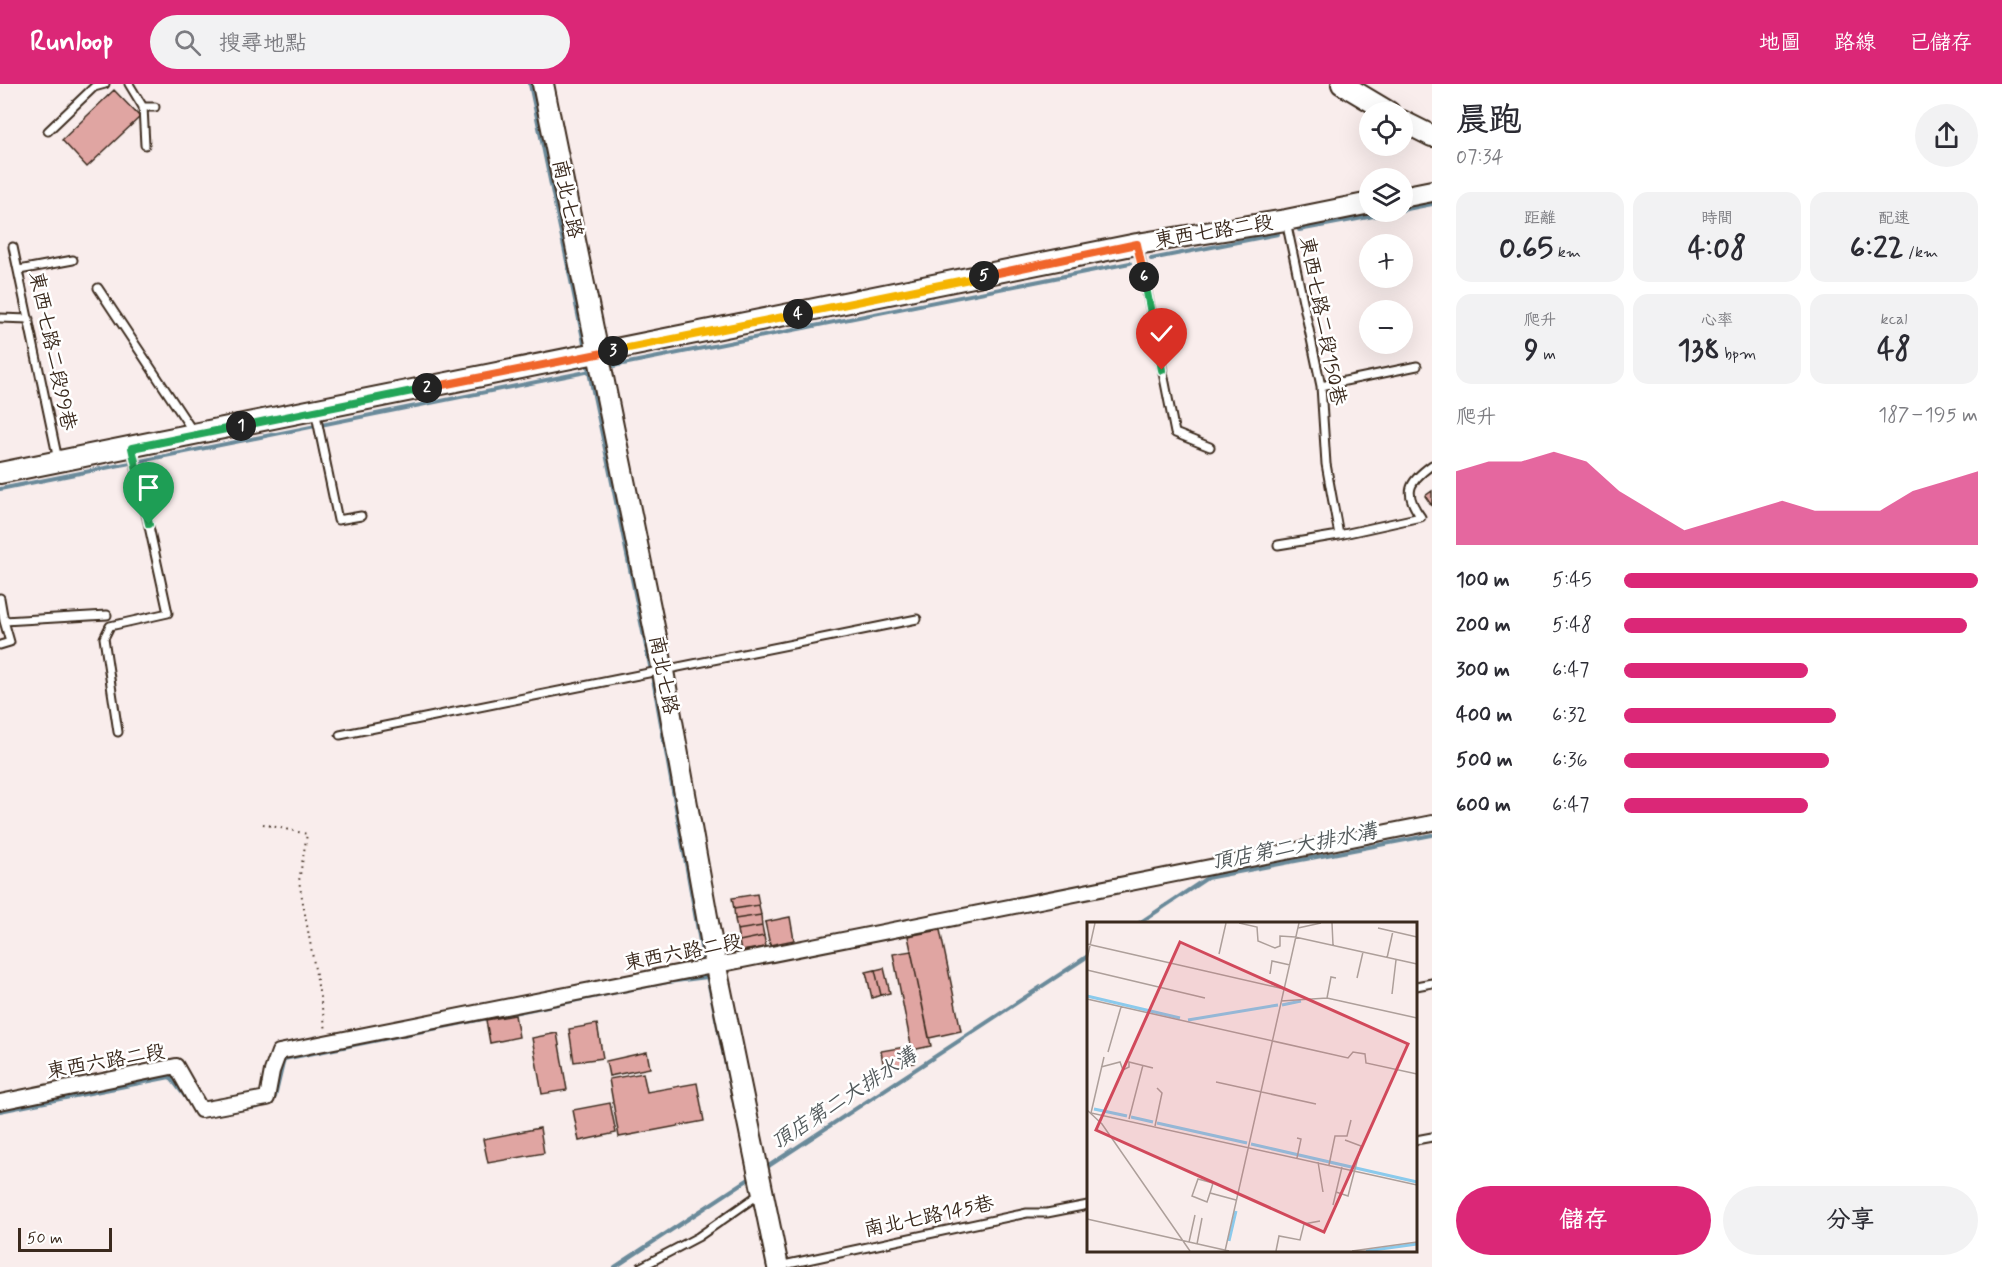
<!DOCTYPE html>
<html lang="zh-TW">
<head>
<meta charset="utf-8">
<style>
	body { margin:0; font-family:Mynerve,"LXGW WenKai TC",sans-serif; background:#f2f2f3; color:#2b2b33; height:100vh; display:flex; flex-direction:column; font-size:22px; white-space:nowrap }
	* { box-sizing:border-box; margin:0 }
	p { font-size:20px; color:#7c7c81 }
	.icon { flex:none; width:33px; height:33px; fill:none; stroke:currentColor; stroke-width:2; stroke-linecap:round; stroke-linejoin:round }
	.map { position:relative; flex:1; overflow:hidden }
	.details { display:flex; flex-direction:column; background:#fff; width:570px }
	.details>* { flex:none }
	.buttons { position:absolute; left:1359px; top:18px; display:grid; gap:12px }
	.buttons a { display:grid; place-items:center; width:54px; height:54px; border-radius:50%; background:#fff; box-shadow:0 6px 24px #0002; font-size:30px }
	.scale { position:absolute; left:18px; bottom:15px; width:94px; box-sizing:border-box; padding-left:6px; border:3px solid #3b2a1e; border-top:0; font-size:16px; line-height:21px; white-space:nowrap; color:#3b2a1e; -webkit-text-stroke:4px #fff; paint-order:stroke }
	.pin { position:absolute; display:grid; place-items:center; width:51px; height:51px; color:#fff; margin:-62px -26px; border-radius:50% 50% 50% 0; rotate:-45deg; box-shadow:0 0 6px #0007 }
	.pin .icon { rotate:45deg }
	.km { position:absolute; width:30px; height:30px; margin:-15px; border-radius:50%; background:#222; color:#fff; font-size:16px; line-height:30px; text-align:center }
	.round { display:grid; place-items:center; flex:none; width:63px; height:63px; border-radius:32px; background:#f2f2f3 }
	.headline { display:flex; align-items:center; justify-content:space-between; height:102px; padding:0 24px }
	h1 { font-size:33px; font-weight:700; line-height:45px }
	.stats { display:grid; grid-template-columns:repeat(3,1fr); gap:9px; height:102px; padding:6px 24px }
	.stats div { display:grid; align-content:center; border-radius:15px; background:#f2f2f3; text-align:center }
	.stats b { font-size:30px; font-weight:700 }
	.stats small { font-size:16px; font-weight:400 }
	.stats p { font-size:16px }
	.chart { height:168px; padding:12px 24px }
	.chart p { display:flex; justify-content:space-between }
	.chart svg { width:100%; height:108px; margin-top:6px; fill:#db2777; opacity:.7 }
	.action { display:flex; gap:12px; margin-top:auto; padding:12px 24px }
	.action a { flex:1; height:69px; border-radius:36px; background:#db2777; color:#fff; font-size:24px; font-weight:700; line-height:69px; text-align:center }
	.action a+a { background:#f2f2f3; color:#2b2b33 }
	ul { padding:0 24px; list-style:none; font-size:20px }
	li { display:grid; grid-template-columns:96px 72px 1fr; align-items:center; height:45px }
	li i { height:15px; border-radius:8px; background:#db2777 }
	header { display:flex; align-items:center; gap:36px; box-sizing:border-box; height:84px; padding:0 30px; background:#db2777; color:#fff }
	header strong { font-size:28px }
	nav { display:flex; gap:33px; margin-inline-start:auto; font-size:21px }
	.search { width:420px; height:54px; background:#f2f2f3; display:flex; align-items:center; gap:15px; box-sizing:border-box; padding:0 21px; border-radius:33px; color:#7c7c81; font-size:22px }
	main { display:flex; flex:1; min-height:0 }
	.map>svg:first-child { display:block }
</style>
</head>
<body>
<header>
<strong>Runloop</strong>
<div class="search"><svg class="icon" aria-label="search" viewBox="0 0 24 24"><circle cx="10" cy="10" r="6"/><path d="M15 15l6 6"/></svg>搜尋地點</div>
<nav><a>地圖</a><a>路線</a><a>已儲存</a></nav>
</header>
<main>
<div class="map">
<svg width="1432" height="1183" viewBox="0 0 1432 1183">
	<rect width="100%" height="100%" fill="#f9edec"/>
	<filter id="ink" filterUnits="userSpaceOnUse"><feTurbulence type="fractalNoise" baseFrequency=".0167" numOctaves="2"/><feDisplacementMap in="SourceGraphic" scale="12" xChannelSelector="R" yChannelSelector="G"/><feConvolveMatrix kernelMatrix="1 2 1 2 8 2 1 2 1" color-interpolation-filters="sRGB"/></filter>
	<g filter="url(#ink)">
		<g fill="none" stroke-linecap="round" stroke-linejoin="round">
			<path stroke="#6b8a9a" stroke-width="4" d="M530,0L585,264
				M1402,126L1432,120
				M1299,146L1395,128
				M1151,175L1278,150
				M587,278L654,601L704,880
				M613,282L1130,179
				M0,405L591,287
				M1138,840L1207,794L1432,751
				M706,887L735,1024
				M272,1015L275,1013L284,975L668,898L707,893
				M241,1025L258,1023L263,1021
				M0,1027L170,993L194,1024
				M764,1085L1088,872
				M766,1172L768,1183
				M615,1183L752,1093"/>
		</g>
		<path fill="#e0a5a2" stroke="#3b2a1e" stroke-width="1.5" d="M114,6L140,33L87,83L62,56Z
			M1432,407V422L1425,412Z
			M757,810L759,821L734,825L732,814Z
			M759,821L761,831L735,835L734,825Z
			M761,831L762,842L737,846L735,835Z
			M790,833L794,856L770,861L765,838Z
			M762,842L764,852L739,857L737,846Z
			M940,846L961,947L929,954L908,852Z
			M764,852L766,863L741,867L739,857Z
			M911,867L931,962L912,966L893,870Z
			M884,884L890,909L881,911L875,886Z
			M875,886L881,911L872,914L866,888Z
			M515,931L519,953L490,959L486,936Z
			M597,940L603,974L574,978L569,945Z
			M557,949L567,1006L542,1010L532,954Z
			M910,962L914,979L884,985L881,967Z
			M647,968L650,984L609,992L606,977Z
			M643,989L647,1008L697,999L704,1037L619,1053L609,995Z
			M610,1019L616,1049L579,1057L573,1026Z
			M540,1044L544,1069L488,1079L483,1055Z"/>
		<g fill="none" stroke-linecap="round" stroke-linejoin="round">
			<defs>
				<path id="lane" d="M129,0L143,23L145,61
					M143,23H155
					M48,47L94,3L105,0
					M1286,137L1321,302L1326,380L1339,451
					M13,163L58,376
					M1138,163L1175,349L1210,363
					M19,186L73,176
					M98,204L194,349
					M0,234L29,235
					M1321,302L1417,282
					M315,326L338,436L361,432
					M1278,461L1339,451L1421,433C1403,409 1408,398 1432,381
					M0,514L4,537L107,531
					M0,561L10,558L4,537
					M118,648L104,554L110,542L168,529L132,365
					M340,651L917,535
					M1416,902L1432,899
					M1416,1056L1432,1053
					M779,1182L1027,1129H1047L1088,1121
					M641,1183L698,1153L761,1109"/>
				<path id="street" d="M0,1018L176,982L201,1026L267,1014L272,987L279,968L1432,739"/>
				<path id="secondary" d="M543,0L663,587L716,883L778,1183
					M1342,0L1389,28
					M1402,37L1432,52
					M1402,113L1432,107
					M0,389L1137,160L1286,136L1370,119"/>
			</defs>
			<use href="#lane" stroke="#3b2a1e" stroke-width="11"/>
			<use href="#street" stroke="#3b2a1e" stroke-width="18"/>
			<use href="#secondary" stroke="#3b2a1e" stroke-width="24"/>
			<path stroke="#3b2a1e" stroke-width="2" stroke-dasharray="1.5 4.5" stroke-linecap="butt" d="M263,740L307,750L299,797L326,946"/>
			<use href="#lane" stroke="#fff" stroke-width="7"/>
			<use href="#street" stroke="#fff" stroke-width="14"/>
			<use href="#secondary" stroke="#fff" stroke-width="20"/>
		</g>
	</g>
	<g fill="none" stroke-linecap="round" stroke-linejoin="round" filter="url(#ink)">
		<defs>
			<path id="split-1" d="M149,440L132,364L241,342"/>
			<path id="split-2" d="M241,342L427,304"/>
			<path id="split-3" d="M427,304L613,267"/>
			<path id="split-4" d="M613,267L798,230"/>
			<path id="split-5" d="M798,230L984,192"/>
			<path id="split-6" d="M984,192L1137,160L1144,193"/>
			<path id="split-7" d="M1144,193L1162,286"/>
		</defs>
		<use href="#split-1" stroke="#fff" stroke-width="12"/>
		<use href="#split-2" stroke="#fff" stroke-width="12"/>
		<use href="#split-3" stroke="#fff" stroke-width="12"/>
		<use href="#split-4" stroke="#fff" stroke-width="12"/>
		<use href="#split-5" stroke="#fff" stroke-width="12"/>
		<use href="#split-6" stroke="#fff" stroke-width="12"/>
		<use href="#split-7" stroke="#fff" stroke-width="12"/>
		<use href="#split-1" stroke="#22a559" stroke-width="8"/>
		<use href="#split-2" stroke="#22a559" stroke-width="8"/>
		<use href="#split-3" stroke="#f0652b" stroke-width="8"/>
		<use href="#split-4" stroke="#f5b400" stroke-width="8"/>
		<use href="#split-5" stroke="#f5b400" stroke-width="8"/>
		<use href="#split-6" stroke="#f0652b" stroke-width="8"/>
		<use href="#split-7" stroke="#22a559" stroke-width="8"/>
	</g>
	<g text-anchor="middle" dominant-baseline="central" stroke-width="5" stroke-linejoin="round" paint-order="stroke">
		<g font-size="20" fill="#3b2a1e" stroke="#fff">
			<text transform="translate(567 115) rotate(78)">南北七路</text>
			<text transform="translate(1214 148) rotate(-9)">東西七路二段</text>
			<text transform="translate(1322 237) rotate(79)">東西七路二段150巷</text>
			<text transform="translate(52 267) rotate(78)">東西七路二段99巷</text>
			<text transform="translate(663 591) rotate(79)">南北七路</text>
			<text transform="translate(683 869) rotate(-11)">東西六路二段</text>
			<text transform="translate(106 978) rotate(-10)">東西六路二段</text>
			<text transform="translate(929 1133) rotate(-12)">南北七路145巷</text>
		</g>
		<g font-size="21" font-style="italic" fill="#535a5c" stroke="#fff">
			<text transform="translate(1294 763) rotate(-11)">頂店第二大排水溝</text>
			<text transform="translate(844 1015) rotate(-33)">頂店第二大排水溝</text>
		</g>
	</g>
	<g transform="translate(1087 838)">
		<rect width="330" height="330" fill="#f9edec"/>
		<path fill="none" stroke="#8bcaec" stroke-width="3" d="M0,74L93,96M195,83L214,79M101,98L191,83M7,187L40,194M44,195L66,200M70,201L160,221M164,222L330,260M142,319L149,289M279,329L330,322"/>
		<path fill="none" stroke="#ad9f9a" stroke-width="1.5" d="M152,1L170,5L171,19L188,26L193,24V14L208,15L330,42M245,1L246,23M211,6L234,1M291,6L330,15M0,22L197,67M132,32L139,1M300,36L306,9M0,37L8,1M0,48L118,76M183,52L185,39L203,43M270,56L276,30M305,72L309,38M240,76L244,55L249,56M0,77L261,136L266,130L278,132L279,141L330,152M194,79L240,76L330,96M21,130L34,85M17,135L4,191L330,263M14,145L33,140L36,148L42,145V140L66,146M129,160L229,182M0,188L15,202L103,329M42,197L56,143M68,204L75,171L70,166M210,236L214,217L210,216M231,240L236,270M242,243L248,214H260L264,198M249,270L261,274L274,224L258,218M123,271L126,261L111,257L105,274L120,280L123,271L149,278M246,283L255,245M0,297L142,329M102,320L108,293M110,322L115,296M138,329L212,1M189,329L192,314L213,318L217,302L233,299M265,329L330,320"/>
		<path fill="#d1495b" fill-opacity="0.15" stroke="#d1495b" stroke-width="3" d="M93,20L321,122L237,310L9,208Z"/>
		<rect width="330" height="330" fill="none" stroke="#3b2a1e" stroke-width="3"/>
	</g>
</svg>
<div class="buttons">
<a><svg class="icon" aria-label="locate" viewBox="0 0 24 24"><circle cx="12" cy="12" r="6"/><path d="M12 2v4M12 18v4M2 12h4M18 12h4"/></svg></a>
<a><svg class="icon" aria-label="layers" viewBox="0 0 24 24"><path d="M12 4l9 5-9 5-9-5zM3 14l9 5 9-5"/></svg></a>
<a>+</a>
<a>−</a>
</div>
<div class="scale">50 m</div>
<div class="pin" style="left:149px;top:440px;background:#1e9e55"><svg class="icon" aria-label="arrive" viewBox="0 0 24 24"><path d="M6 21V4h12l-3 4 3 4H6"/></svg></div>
<div class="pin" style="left:1162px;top:286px;background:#d93025"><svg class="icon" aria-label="check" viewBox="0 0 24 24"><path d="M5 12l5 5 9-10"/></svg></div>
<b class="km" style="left:241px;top:342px">1</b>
<b class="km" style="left:427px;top:304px">2</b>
<b class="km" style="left:613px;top:267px">3</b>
<b class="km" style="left:798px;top:230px">4</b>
<b class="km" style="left:984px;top:192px">5</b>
<b class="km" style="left:1144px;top:193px">6</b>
</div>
<section class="details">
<div class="headline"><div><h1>晨跑</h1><p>07:34</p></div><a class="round"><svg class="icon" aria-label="share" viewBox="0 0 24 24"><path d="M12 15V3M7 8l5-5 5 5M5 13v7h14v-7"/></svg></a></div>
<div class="stats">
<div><p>距離</p><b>0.65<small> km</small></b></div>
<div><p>時間</p><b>4:08</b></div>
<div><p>配速</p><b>6:22<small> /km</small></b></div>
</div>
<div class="stats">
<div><p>爬升</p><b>9<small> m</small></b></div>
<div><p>心率</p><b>138<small> bpm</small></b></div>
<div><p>kcal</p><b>48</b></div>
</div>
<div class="chart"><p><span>爬升</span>187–195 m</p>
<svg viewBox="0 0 160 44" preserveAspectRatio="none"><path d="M0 44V14L10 10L20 10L30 6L40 10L50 22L60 30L70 38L80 34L90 30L100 26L110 30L120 30L130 30L140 22L150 18L160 14V44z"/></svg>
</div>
<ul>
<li><b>100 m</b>5:45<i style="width:100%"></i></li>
<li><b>200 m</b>5:48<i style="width:97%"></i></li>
<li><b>300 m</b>6:47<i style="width:52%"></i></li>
<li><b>400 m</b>6:32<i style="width:60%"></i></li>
<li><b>500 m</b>6:36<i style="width:58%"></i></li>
<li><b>600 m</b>6:47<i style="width:52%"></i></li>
</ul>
<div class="action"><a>儲存</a><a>分享</a></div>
</section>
</main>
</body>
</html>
